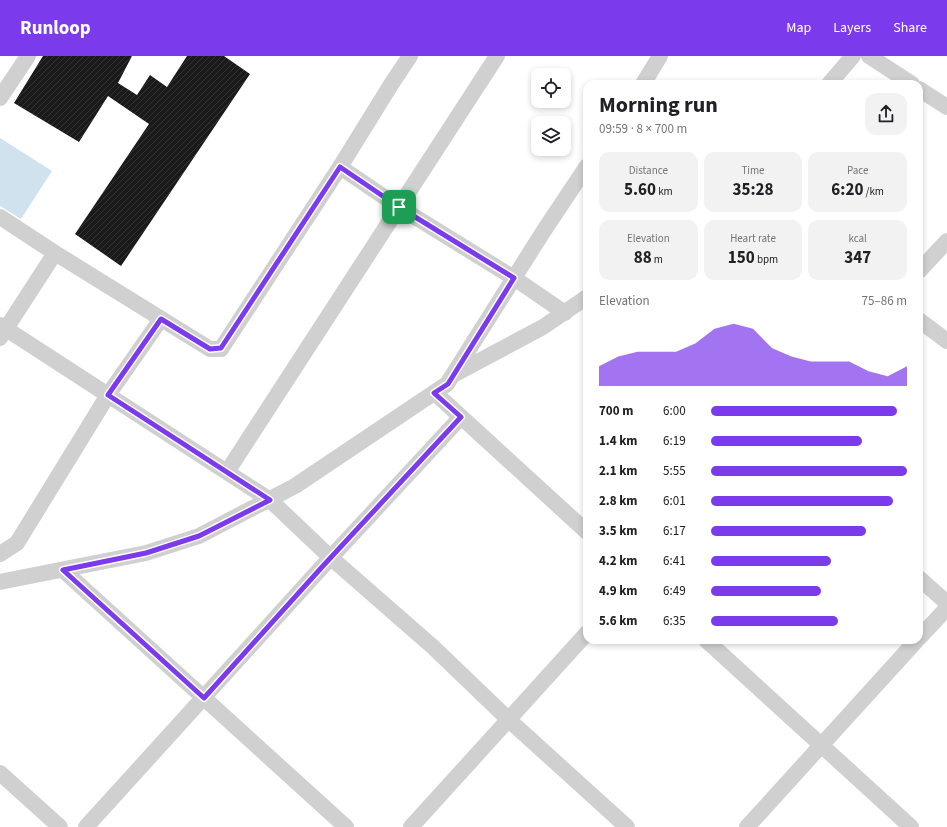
<!DOCTYPE html>
<html lang="en">
<head>
<meta charset="utf-8">
<style>
	body { margin:0; font-family:"Source Sans 3",sans-serif; background:#f2f2f2; color:#202124; height:100vh; display:flex; flex-direction:column; font-size:15px; white-space:nowrap }
	* { box-sizing:border-box; margin:0 }
	p { font-size:13px; color:#757577 }
	.icon { flex:none; width:22px; height:22px; fill:none; stroke:currentColor; stroke-width:2; stroke-linecap:round; stroke-linejoin:round }
	.map { position:relative; flex:1; overflow:hidden }
	.drawer { position:absolute; left:583px; top:24px; width:340px; height:564px; display:flex; flex-direction:column; background:#fff; border-radius:12px; box-shadow:0 2px 6px #0003 }
	.drawer>* { flex:none }
	.fabs { position:absolute; left:531px; top:12px; display:grid; gap:8px }
	.fabs a { display:grid; place-items:center; width:40px; height:40px; border-radius:8px; background:#fff; box-shadow:0 2px 6px #0003; font-size:20px }
	.pin { position:absolute; display:grid; place-items:center; width:34px; height:34px; color:#fff; margin:-17px; border-radius:8px; box-shadow:0 2px 6px #0006 }
	.round { display:grid; place-items:center; flex:none; width:42px; height:42px; border-radius:12px; background:#f2f2f2 }
	.summary { display:flex; align-items:center; justify-content:space-between; height:68px; padding:0 16px }
	h1 { font-size:22px; font-weight:700; line-height:30px }
	.stats { display:grid; grid-template-columns:repeat(3,1fr); gap:6px; height:68px; padding:4px 16px }
	.stats div { display:grid; align-content:center; border-radius:10px; background:#f2f2f2; text-align:center }
	.stats b { font-size:17px; font-weight:700 }
	.stats small { font-size:11px; font-weight:400 }
	.stats p { font-size:11px }
	.chart { height:112px; padding:8px 16px }
	.chart p { display:flex; justify-content:space-between }
	.chart svg { width:100%; height:72px; margin-top:4px; fill:#7c3aed; opacity:.7 }
	ul { padding:0 16px; list-style:none; font-size:13px }
	li { display:grid; grid-template-columns:64px 48px 1fr; align-items:center; height:30px }
	li i { height:10px; border-radius:5px; background:#7c3aed }
	header { display:flex; align-items:center; gap:24px; box-sizing:border-box; height:56px; padding:0 20px; background:#7c3aed; color:#fff }
	header strong { font-size:19px }
	nav { display:flex; gap:22px; margin-inline-start:auto; font-size:14px }
	.map>svg:first-child { display:block }
</style>
</head>
<body>
<header>
<strong>Runloop</strong>
<nav><a>Map</a><a>Layers</a><a>Share</a></nav>
</header>
<div class="map">
<svg width="947" height="771" viewBox="0 0 947 771">
	<defs>
		<pattern id="building-hatch" width="6" height="6" patternUnits="userSpaceOnUse"><rect width="6" height="6" fill="#1a1a1a"/><path d="M-1 1l2-2M0 6l6-6M5 7l2-2" fill="none" stroke="#333"/></pattern>
	</defs>
	<rect width="100%" height="100%" fill="#fff"/>
	<path fill="#cfe2ee" d="M0,82L52,115L21,163L0,150Z"/>
	<path fill="url(#building-hatch)" d="M43,0H132L118,27L137,39L150,19L167,31L187,0H224L250,18L121,210L75,178L149,68L108,40L79,86L14,47Z"/>
	<g fill="none" stroke-linecap="round" stroke-linejoin="round">
		<path stroke="#d0d0d0" stroke-width="16" d="M869,0L912,28
			M643,28L660,0
			M829,28L853,0
			M919,33L947,51
			M0,42L28,0
			M340,111L399,151L514,222L565,257
			M0,161L55,197L210,293H221L340,111L392,27L410,0
			M919,215L947,185
			M919,264L947,285
			M0,269L270,444L330,501L433,591L509,664L627,771
			M0,282L55,197
			M455,318L543,271L587,241
			M435,337L587,476
			M227,416L497,0
			M0,498L17,487L108,339L161,263
			M63,514L346,771
			M919,522L947,547
			M0,526L146,497L199,480L295,430L447,328L543,176L587,110
			M919,582L947,552
			M706,584L911,771
			M0,717L60,771
			M86,771L322,511L461,361
			M411,771L587,577
			M747,771L917,584"/>
	</g>
	<g fill="none" stroke-linecap="round" stroke-linejoin="round">
		<defs>
			<path id="route" d="M340,111L399,151L514,222L448,328L434,337L461,361L322,511L204,642L63,514L146,497L199,480L270,444L108,339L161,263L210,293L221,292Z"/>
		</defs>
		<use href="#route" stroke="#fff" stroke-width="8"/>
		<use href="#route" stroke="#7c3aed" stroke-width="5"/>
	</g>
</svg>
<div class="fabs">
<a><svg class="icon" aria-label="locate" viewBox="0 0 24 24"><circle cx="12" cy="12" r="6"/><path d="M12 2v4M12 18v4M2 12h4M18 12h4"/></svg></a>
<a><svg class="icon" aria-label="layers" viewBox="0 0 24 24"><path d="M12 4l9 5-9 5-9-5zM3 14l9 5 9-5"/></svg></a>
</div>
<div class="pin" style="left:399px;top:151px;background:#1e9e55"><svg class="icon" aria-label="arrive" viewBox="0 0 24 24"><path d="M6 21V4h12l-3 4 3 4H6"/></svg></div>
<section class="drawer">
<div class="summary"><div><h1>Morning run</h1><p>09:59 · 8 × 700 m</p></div><a class="round"><svg class="icon" aria-label="share" viewBox="0 0 24 24"><path d="M12 15V3M7 8l5-5 5 5M5 13v7h14v-7"/></svg></a></div>
<div class="stats">
<div><p>Distance</p><b>5.60<small> km</small></b></div>
<div><p>Time</p><b>35:28</b></div>
<div><p>Pace</p><b>6:20<small> /km</small></b></div>
</div>
<div class="stats">
<div><p>Elevation</p><b>88<small> m</small></b></div>
<div><p>Heart rate</p><b>150<small> bpm</small></b></div>
<div><p>kcal</p><b>347</b></div>
</div>
<div class="chart"><p><span>Elevation</span>75–86 m</p>
<svg viewBox="0 0 160 44" preserveAspectRatio="none"><path d="M0 44V32L10 26L20 23L30 23L40 23L50 18L60 9L70 6L80 9L90 21L100 26L110 29L120 29L130 29L140 35L150 38L160 32V44z"/></svg>
</div>
<ul>
<li><b>700 m</b>6:00<i style="width:95%"></i></li>
<li><b>1.4 km</b>6:19<i style="width:77%"></i></li>
<li><b>2.1 km</b>5:55<i style="width:100%"></i></li>
<li><b>2.8 km</b>6:01<i style="width:93%"></i></li>
<li><b>3.5 km</b>6:17<i style="width:79%"></i></li>
<li><b>4.2 km</b>6:41<i style="width:61%"></i></li>
<li><b>4.9 km</b>6:49<i style="width:56%"></i></li>
<li><b>5.6 km</b>6:35<i style="width:65%"></i></li>
</ul>
</section>
</div>
</body>
</html>
